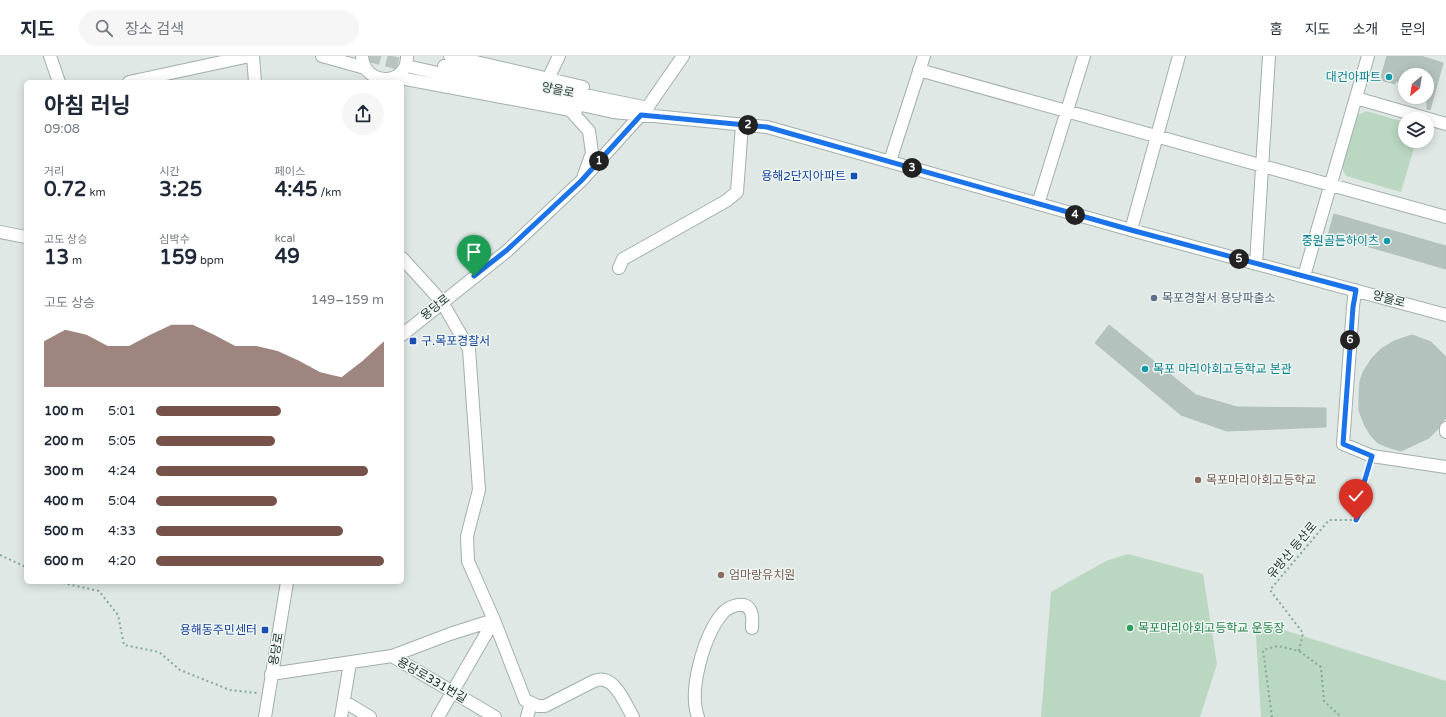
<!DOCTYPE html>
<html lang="ko">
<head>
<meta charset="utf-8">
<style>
	body { margin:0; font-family:"Varela Round","Noto Sans KR",sans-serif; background:#f6f6f7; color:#1f2937; height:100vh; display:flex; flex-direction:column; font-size:15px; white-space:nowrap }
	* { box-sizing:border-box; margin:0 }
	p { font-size:13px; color:#747a83 }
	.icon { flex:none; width:22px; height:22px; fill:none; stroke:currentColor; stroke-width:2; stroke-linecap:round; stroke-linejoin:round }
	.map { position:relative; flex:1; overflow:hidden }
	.details { position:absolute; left:24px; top:24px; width:380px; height:504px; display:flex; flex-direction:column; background:#fff; border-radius:6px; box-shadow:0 2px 10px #0003 }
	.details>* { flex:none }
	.needle { width:26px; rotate:210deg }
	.buttons { position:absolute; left:1398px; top:12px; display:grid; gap:8px }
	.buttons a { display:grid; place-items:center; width:36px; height:36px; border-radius:50%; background:#fff; box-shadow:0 2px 10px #0003; font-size:20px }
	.pin { position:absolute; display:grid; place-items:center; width:34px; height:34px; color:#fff; margin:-41px -17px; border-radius:50% 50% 50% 0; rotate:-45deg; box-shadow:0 0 4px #0007 }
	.pin .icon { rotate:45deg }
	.km { position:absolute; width:20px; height:20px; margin:-10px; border-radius:50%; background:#222; color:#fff; font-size:11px; line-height:20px; text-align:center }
	.round { display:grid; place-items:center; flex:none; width:42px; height:42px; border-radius:21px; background:#f6f6f7 }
	.summary { display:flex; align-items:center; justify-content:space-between; height:68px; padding:0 20px }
	h1 { font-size:22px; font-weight:700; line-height:30px }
	.stats { display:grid; grid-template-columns:repeat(3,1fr); gap:6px; height:68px; padding:4px 20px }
	.stats div { display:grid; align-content:center }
	.stats b { font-size:20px; font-weight:700 }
	.stats small { font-size:11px; font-weight:400 }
	.stats p { font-size:11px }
	.chart { height:112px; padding:8px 20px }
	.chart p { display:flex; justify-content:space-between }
	.chart svg { width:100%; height:72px; margin-top:4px; fill:#76524b; opacity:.7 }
	ul { padding:0 20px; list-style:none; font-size:13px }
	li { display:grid; grid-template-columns:64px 48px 1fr; align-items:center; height:30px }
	li i { height:10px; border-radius:5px; background:#76524b }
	header { display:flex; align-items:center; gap:24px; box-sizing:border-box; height:56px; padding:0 20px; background:#fff; border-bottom:1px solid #e0e1e3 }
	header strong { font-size:19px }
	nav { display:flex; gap:22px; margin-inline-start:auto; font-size:14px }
	.search { width:280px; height:36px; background:#f6f6f7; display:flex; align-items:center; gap:10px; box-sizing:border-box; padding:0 14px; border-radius:22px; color:#747a83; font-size:15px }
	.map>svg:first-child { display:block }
</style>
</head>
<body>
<header>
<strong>지도</strong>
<div class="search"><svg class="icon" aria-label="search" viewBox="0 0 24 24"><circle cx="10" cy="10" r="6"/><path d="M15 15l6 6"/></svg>장소 검색</div>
<nav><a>홈</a><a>지도</a><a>소개</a><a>문의</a></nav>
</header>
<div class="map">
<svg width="1446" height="661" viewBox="0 0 1446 661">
	<rect width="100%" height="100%" fill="#dfe8e4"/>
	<path fill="#bad7c2" d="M1366,55L1405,66V85H1416L1401,136L1346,120L1342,112L1358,59Z
		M1128,498L1203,518L1217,608L1200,661H1041L1051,536L1106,505Z
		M1255,565L1446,625V661H1261Z"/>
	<path fill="#b4c2bd" stroke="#b2c0bb" d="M1387,0H1421L1443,7L1430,54L1427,53V19H1405V28L1396,25L1395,28L1380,24Z
		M1334,158L1446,190V213L1328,179Z
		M1109,269L1196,339L1237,351L1326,352V371L1227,375L1181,359L1095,287Z
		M1412,279L1431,286L1446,301V362L1440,368L1438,373L1429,382L1401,395L1390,392L1378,387L1371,380L1365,370L1359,355V340L1360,325L1363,316L1372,302L1381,293L1394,285Z"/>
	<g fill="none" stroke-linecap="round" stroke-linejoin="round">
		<path stroke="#b9c4c0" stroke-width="12" stroke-dasharray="12 6" stroke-linecap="butt" d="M369,0L411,11"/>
		<defs>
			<path id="minor" d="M50,0L59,26
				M253,0L255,26
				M322,0L365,12
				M362,0C364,31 408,30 407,0
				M450,0L583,31
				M444,10L648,52
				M411,11L613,56L767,71L1131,174L1446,259
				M919,14L1446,161
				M395,21L576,55
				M548,23L559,0
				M129,26L250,0
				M1356,42L1446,68
				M571,55L589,75L592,97L584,119
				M890,105L924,0
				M1038,148L1084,0
				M1131,174L1179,0
				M0,176L26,181
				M402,202L442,246L469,293L479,434L467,480L468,505L494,564L525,644L538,650H545L594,625C597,624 601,623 604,624C617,626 627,651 633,661
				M1256,208L1269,0
				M619,212L623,203L726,145L737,136L742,69
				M1304,220L1368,0
				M1355,234L1353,251L1343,388L1372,400L1446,411
				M402,279L507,195L581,125L647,52L683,0
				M1446,372V376
				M392,600L450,578L494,564
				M271,618L392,600L495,661
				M345,646L370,661
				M265,661L287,526
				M341,661L350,607
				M438,661L494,564
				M527,661L531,647
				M698,661C688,634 704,581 721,559C727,551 746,542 751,556C753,560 752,567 752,572"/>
		</defs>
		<use href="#minor" stroke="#a3afaa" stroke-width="14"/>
		<path stroke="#83a89c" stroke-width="2" stroke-dasharray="2 3" stroke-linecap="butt" d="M0,499L26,511
			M58,526L99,535L118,559L124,589L159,596L180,614L230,634L257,637
			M1299,595L1303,577L1270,534L1329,464H1356L1363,451V430L1369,410
			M1272,661L1263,594L1278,590L1299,595L1321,611L1324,645L1341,661"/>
		<use href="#minor" stroke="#fff" stroke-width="12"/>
	</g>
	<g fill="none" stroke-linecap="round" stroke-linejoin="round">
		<defs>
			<path id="route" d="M474,220L507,194L581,125L641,59L767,71L1131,174L1356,234L1353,251L1343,388L1372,400L1363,430V451L1356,464"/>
		</defs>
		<use href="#route" stroke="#fff" stroke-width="8"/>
		<use href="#route" stroke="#1a73e8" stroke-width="5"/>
	</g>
	<g fill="#0f9aa8" stroke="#eef5f2" stroke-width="1.5">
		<circle cx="1389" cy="21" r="4"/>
		<circle cx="1387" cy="185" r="4"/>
		<circle cx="1145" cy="313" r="4"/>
	</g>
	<g fill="#1a4fb4" stroke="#eef5f2" stroke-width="1.5">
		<rect x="850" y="116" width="8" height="8" rx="2"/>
		<rect x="409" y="281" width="8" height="8" rx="2"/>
		<rect x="261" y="570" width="8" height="8" rx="2"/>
	</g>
	<circle fill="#5c6f8a" stroke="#eef5f2" stroke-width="1.5" cx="1154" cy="242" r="4"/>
	<g fill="#8d6e63" stroke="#eef5f2" stroke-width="1.5">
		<circle cx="1198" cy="424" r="4"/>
		<circle cx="721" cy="519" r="4"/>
	</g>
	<circle fill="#2e9e5b" stroke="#eef5f2" stroke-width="1.5" cx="1130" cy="572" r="4"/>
	<g text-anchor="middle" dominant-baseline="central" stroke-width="3" stroke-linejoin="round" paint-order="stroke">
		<g font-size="12" fill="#0d838f" stroke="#eef5f2" text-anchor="end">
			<text x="1381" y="21">대건아파트</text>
			<text x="1379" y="185">중원골든하이츠</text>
			<text x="1153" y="313" text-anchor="start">목포 마리아회고등학교 본관</text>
		</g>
		<g font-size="12" fill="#223630" stroke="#eef5f2">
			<text transform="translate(558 34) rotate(12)">양을로</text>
			<text transform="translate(1389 243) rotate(15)">양을로</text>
			<text transform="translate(435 251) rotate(-39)">용당로</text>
			<text transform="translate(1292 494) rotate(-50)">유방산 등산로</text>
			<text transform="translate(276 593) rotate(-80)">용당로</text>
			<text transform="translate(432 624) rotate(30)">용당로331번길</text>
		</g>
		<g font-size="12" fill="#164399" stroke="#eef5f2" text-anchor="end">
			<text x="846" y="120">용해2단지아파트</text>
			<text x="421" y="285" text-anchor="start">구.목포경찰서</text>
			<text x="257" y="574">용해동주민센터</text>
		</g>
		<g font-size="12" fill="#4e5e75" stroke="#eef5f2" text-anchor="start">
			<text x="1162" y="242">목포경찰서 용당파출소</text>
		</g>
		<g font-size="12" fill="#785e54" stroke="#eef5f2" text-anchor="start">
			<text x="1206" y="424">목포마리아회고등학교</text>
			<text x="729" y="519">엄마랑유치원</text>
		</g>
		<g font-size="12" fill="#27864d" stroke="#eef5f2" text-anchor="start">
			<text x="1138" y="572">목포마리아회고등학교 운동장</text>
		</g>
	</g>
</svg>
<div class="buttons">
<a><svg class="needle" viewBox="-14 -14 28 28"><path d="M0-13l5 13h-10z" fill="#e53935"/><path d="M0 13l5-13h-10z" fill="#747a83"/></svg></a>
<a><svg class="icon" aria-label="layers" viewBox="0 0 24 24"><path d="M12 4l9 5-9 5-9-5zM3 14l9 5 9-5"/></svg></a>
</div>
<div class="pin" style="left:474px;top:220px;background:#1e9e55"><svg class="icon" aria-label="arrive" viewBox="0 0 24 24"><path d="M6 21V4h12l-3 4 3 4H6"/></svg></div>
<div class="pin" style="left:1356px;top:464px;background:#d93025"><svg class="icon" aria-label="check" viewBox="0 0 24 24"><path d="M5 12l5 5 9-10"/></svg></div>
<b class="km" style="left:599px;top:105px">1</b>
<b class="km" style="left:748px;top:69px">2</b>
<b class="km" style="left:912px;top:112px">3</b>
<b class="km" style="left:1075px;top:159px">4</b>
<b class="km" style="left:1239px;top:203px">5</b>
<b class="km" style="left:1350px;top:284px">6</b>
<section class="details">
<div class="summary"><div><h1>아침 러닝</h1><p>09:08</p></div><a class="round"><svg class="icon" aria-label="share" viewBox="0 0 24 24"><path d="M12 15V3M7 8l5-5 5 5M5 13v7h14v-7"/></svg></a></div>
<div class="stats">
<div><p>거리</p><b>0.72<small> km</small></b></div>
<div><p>시간</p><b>3:25</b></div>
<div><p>페이스</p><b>4:45<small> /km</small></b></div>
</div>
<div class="stats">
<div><p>고도 상승</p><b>13<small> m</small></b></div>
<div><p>심박수</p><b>159<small> bpm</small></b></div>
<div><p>kcal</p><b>49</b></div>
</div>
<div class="chart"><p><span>고도 상승</span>149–159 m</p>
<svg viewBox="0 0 160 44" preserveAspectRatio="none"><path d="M0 44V16L10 9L20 12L30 19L40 19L50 12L60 6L70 6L80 12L90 19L100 19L110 22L120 28L130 35L140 38L150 28L160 16V44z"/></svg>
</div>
<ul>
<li><b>100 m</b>5:01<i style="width:55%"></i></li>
<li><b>200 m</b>5:05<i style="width:52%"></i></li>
<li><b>300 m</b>4:24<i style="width:93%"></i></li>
<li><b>400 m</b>5:04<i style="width:53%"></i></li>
<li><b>500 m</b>4:33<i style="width:82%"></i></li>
<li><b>600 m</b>4:20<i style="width:100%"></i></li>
</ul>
</section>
</div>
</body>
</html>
